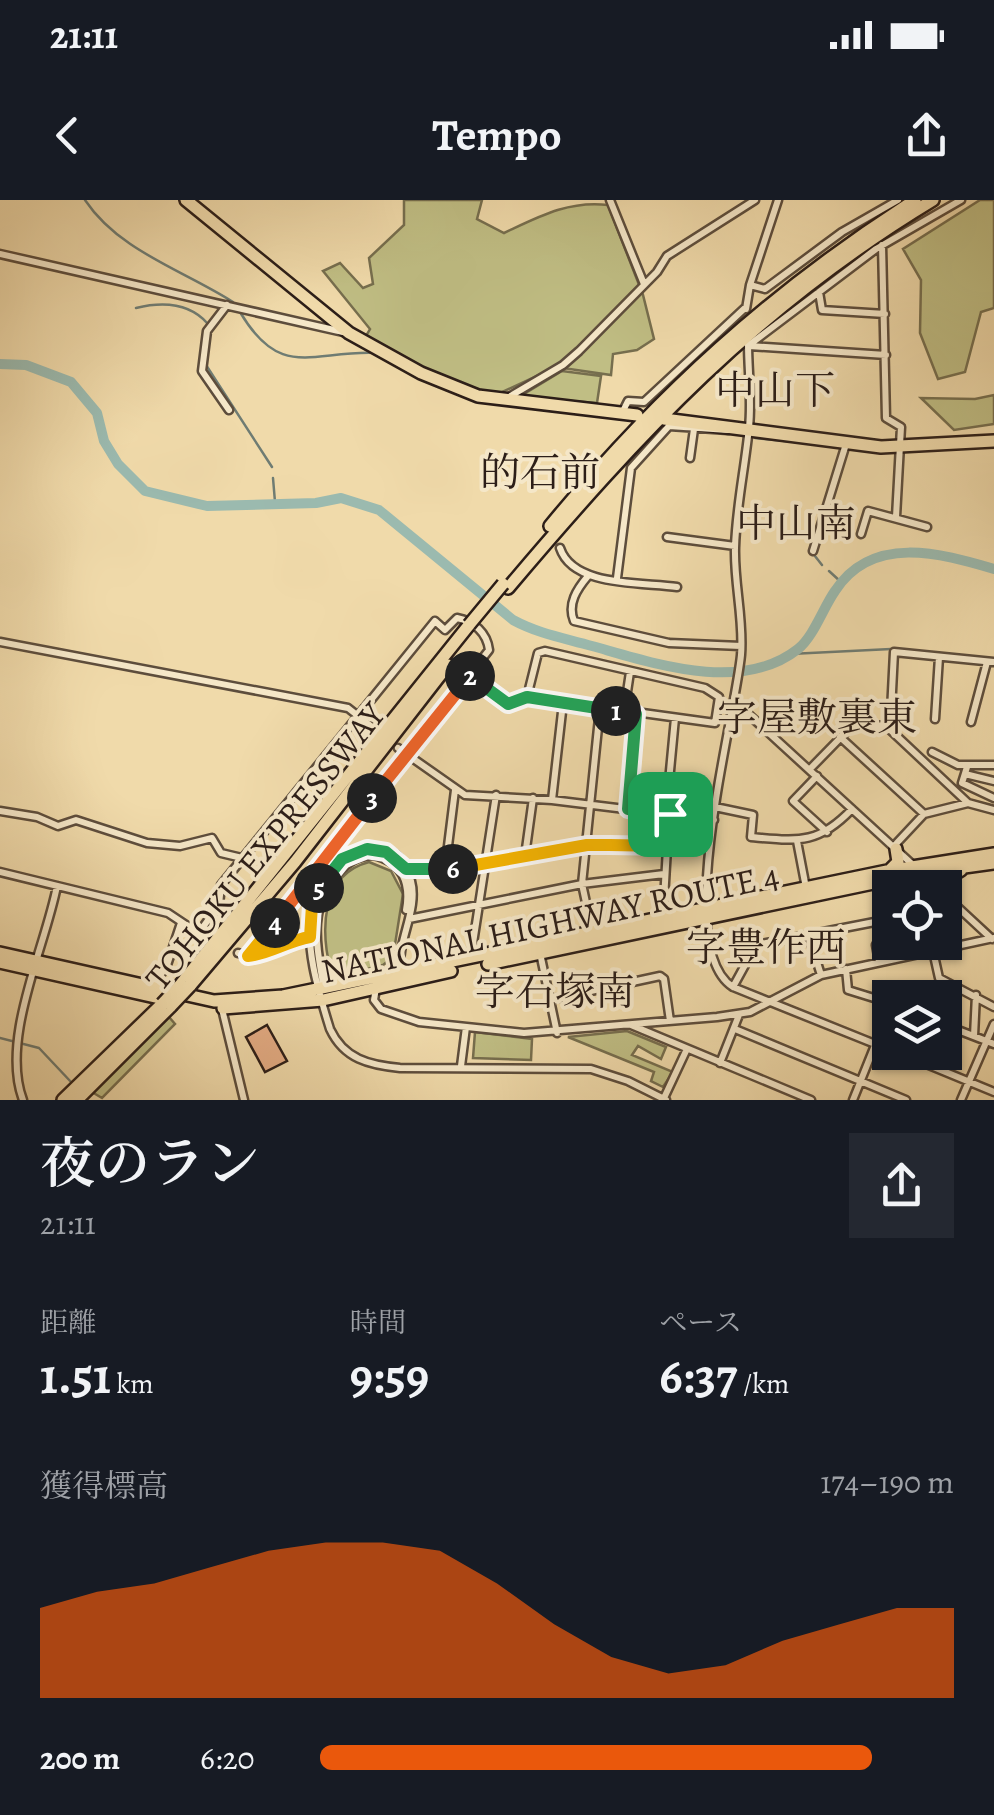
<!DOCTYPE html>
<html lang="ja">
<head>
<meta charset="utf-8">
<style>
	body { margin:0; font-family:Alegreya,"Noto Serif JP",serif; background:#242831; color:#f1f3f6; height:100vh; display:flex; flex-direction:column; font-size:38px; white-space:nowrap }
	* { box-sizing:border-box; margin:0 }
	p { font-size:32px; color:#9ea1a6 }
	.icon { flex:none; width:55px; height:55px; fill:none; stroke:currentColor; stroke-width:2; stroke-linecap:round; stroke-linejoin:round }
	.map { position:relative; height:900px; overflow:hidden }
	.panel { display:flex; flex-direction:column; background:#171b24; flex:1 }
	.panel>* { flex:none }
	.controls { position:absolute; left:872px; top:670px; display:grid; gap:20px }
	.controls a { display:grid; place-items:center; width:90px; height:90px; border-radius:0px; background:#171b24; box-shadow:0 2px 8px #0004; font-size:50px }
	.pin { position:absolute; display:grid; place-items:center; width:85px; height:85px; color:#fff; margin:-42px; border-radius:20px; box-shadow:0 5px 15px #0006 }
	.km { position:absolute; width:50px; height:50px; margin:-25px; border-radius:50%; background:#222; color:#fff; font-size:28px; line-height:50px; text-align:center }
	.round { display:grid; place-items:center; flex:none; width:105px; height:105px; border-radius:0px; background:#242831 }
	.headline { display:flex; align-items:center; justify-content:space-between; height:170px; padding:0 40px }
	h1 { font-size:55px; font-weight:600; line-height:75px }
	.stats { display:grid; grid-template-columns:repeat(3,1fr); gap:15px; height:170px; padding:10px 40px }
	.stats div { display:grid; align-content:center }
	.stats b { font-size:50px; font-weight:600 }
	.stats small { font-size:28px; font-weight:400 }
	.stats p { font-size:28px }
	.chart { height:280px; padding:20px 40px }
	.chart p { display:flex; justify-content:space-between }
	.chart svg { width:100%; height:180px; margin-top:10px; fill:#ea580c; opacity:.7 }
	ul { padding:0 40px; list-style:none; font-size:32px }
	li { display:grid; grid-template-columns:160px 120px 1fr; align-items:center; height:75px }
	li i { height:25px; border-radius:12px; background:#ea580c }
	.status { display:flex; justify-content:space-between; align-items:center; height:70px; padding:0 50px; background:#171b24; direction:ltr }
	.status svg { height:28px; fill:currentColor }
	header { display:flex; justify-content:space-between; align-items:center; height:130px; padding:0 40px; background:#171b24; font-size:45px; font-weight:600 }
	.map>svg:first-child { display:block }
</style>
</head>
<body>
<div class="status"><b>21:11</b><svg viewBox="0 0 49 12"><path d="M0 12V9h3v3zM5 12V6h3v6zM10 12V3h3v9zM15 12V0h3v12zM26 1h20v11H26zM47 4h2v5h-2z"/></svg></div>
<header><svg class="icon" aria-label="back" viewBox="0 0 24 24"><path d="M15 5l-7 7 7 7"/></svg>Tempo<svg class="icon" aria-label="share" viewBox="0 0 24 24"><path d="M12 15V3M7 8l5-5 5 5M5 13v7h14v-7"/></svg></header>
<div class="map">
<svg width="994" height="900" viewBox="0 0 994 900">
	<rect width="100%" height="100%" fill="#f0daaa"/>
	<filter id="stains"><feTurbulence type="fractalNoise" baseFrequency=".002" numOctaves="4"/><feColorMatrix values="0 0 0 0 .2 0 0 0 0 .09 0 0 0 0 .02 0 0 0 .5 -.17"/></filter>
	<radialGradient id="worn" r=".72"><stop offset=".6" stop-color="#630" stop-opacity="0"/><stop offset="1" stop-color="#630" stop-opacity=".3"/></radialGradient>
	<path fill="#c0be84" stroke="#766e4e" stroke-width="2.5" d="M404,0H482L477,19L504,33C538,17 569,0 608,5L643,95L654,139L637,150L613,154L611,175L556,167L498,194C450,185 408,161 366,136L370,129L323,71L340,63L363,88L373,84L369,58L404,25Z
		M980,0H994V108L981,112L965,172L938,179L920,133L921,80L903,49Z
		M562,171L601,176L597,203L519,197Z
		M994,195V224L954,230L921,198L975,199Z
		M369,662L391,671L403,694L393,757L383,765L340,776L331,772C321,733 319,675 369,662Z
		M169,817L175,824L102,898L92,892Z
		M627,831L666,847L661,859L638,846L632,855L673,872L663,887L651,881L654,872L568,837Z
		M475,832L532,839L531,860L473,858Z"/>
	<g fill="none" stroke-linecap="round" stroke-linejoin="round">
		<path stroke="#6f7c73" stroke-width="2.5" d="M85,0C119,51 183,70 233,102
			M136,108C161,102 189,102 208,124
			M240,112C281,181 312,150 376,153
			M210,133L206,165L272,267
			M607,217L629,220
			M755,238L795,242
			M813,244L841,248L840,253
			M273,278L275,302
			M811,351L822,365
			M829,371L841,382
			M790,454L891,449
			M0,838L39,848L72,883"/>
		<path stroke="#9bbaaf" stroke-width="10" d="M0,164L26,165L71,182L97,213L104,241L118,264L145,291L207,306L316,303L341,298L379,310L513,420C539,434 564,438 592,446C653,463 741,494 798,449C814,436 823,408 835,391C872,334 940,353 994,369"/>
	</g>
	<path fill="#e5ad85" stroke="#2c1e18" stroke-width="2.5" d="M267,825L287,861L265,872L246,837Z"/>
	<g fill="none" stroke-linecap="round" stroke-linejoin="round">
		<defs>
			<path id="minor" d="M610,0L644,84
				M882,45L886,218L901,227L896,317
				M0,54L343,132
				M750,85L765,89L842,32L898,0
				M819,92L822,110L885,114
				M227,105L207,131L202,171L229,210
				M746,109L750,85L778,0
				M748,143C748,171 752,200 749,227C745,268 736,308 735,348C734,384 744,420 741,455C735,519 671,748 733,787L890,850
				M749,145L876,49L961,0
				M749,146L886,155
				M509,197L563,165L579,151L657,72L667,56L755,0
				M623,211L628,201L644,202L746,107
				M690,258L694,229
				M861,334L868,311L927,327
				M667,337L735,346
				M560,348C573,387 641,382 677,387
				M813,351L846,244
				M588,376C577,389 567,404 574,421L669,443L741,446
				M617,378L631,268L669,226L728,230
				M0,442L348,508L376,530
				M470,475L507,504L527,497L715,523L719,497L705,488L545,451L538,453L527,497
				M734,501L913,665
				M624,512L630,472
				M935,519L939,457
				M971,522L987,462
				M885,525L891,511L894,452L994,462
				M840,537L924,614L968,603
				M398,548L465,595L552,600L714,620
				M932,552L958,565H994
				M967,567L962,583L994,598
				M810,569L850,528L885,525L968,603L994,610
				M965,574L994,581
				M817,576L793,601L827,632
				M552,600L563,503
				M715,607L753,615L751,637C798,641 818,645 852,609
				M628,609L636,514
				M0,611L37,617L58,626L76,620L147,643L180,646L212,638L221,653L242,658
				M666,613L675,518
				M797,641L806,688
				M894,646L924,614
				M525,656L533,598
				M407,669L445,670L587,645L666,646
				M445,670L455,590
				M0,672L168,713L204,737
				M922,674L936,688
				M950,700L992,739
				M663,717L669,614
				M409,719L582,684L664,674
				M198,734L219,705L221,685L435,421L445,430L457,418C474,421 487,433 489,450L249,756
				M808,734L821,775
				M593,735L582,684L600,508
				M931,742L939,778L994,807
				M238,753C262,760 285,742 309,737
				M540,753L557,833
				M471,756L496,595
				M879,762L876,745L880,738
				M846,769L848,790L890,803
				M401,770C396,742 419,710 411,681C394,615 321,663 312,709C304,747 319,793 330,829C344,859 369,865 400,868L591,869L628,881L666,900
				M733,787L756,745L890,719
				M152,788L167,765L181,723
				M376,788L374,800L381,809L419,822L524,833L717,817L750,812L821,775L994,738
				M324,789C317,747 307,708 338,673C348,662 358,656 373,655C402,661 411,683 406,710
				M549,800L660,776L664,779L670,821
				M222,809L244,900
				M631,825L811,900
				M945,825L994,844
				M735,829L906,900
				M974,836L976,795
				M897,852L994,892
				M720,863L739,815
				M461,866L466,827
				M664,898L686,851
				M23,900C0,839 45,748 57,686
				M853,900L890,808
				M961,900L994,824"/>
			<path id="highway" d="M186,0L349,133L421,173L478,196L637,215
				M664,219L881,247L994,241
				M550,326C658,195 771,92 915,0
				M508,388C640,232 756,107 933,0
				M891,669L898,662L896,649
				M950,701L948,678L961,670
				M0,753L214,801L283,796L887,671L994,654
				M0,762L155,797
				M488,764L921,673L994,663
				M181,784L469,425
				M190,786L295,662L448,465
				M223,808L323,800L451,771
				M63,900L162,804
				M77,900L171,806"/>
		</defs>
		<use href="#minor" stroke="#5d4d3c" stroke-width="11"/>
		<use href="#highway" stroke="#2c1e18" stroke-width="16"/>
		<use href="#minor" stroke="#f5e7c8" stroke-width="6"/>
		<use href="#highway" stroke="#f0daaa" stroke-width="11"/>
		<defs>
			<path id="highway-bridge" d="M469,425L503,384
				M162,804L181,784
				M171,806L190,786"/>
		</defs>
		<use href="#highway-bridge" stroke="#2c1e18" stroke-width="16" stroke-linecap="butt"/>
		<use href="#highway-bridge" stroke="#f0daaa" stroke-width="11"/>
	</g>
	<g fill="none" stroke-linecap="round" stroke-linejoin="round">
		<defs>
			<path id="split-1" d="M616,511L636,514L628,609L670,614"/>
			<path id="split-2" d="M470,476L508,504L527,497L616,511"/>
			<path id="split-3" d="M372,598L470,476"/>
			<path id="split-4" d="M275,723L372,598"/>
			<path id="split-5" d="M275,723L248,756C269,754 287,741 310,737L312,705L319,688"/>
			<path id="split-6" d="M319,688L342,659L367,649L386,652L406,669H453"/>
			<path id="split-7" d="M453,669L587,645H609"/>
			<path id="split-8" d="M609,645L666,646L670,614"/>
		</defs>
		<use href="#split-1" stroke="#fff" stroke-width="20"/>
		<use href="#split-2" stroke="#fff" stroke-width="20"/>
		<use href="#split-3" stroke="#fff" stroke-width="20"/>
		<use href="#split-4" stroke="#fff" stroke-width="20"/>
		<use href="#split-5" stroke="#fff" stroke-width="20"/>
		<use href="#split-6" stroke="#fff" stroke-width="20"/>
		<use href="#split-7" stroke="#fff" stroke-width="20"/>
		<use href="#split-8" stroke="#fff" stroke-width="20"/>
		<use href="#split-1" stroke="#22a559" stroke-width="12"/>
		<use href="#split-2" stroke="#22a559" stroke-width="12"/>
		<use href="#split-3" stroke="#f0652b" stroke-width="12"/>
		<use href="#split-4" stroke="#f0652b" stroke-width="12"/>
		<use href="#split-5" stroke="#f5b400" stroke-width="12"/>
		<use href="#split-6" stroke="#22a559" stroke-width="12"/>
		<use href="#split-7" stroke="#f5b400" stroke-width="12"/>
		<use href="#split-8" stroke="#f5b400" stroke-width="12"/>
	</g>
	<g text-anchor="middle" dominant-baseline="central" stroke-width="8" stroke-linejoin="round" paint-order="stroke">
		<g font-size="35" fill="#2c1e18" stroke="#f5e7c8">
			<text transform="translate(265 646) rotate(-51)">TOHOKU EXPRESSWAY</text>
			<text transform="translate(550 723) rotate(-12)">NATIONAL HIGHWAY ROUTE 4</text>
		</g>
		<g font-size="40" fill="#2c1e18" stroke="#f5e7c8">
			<text x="775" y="190">中山下</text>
			<text x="540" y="272">的石前</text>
			<text x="796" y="323">中山南</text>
			<text x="817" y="517">字屋敷裏東</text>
			<text x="766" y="747">字豊作西</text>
			<text x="555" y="791">字石塚南</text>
		</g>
	</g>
	<rect width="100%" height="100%" filter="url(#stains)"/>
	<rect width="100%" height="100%" fill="url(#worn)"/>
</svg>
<div class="controls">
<a><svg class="icon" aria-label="locate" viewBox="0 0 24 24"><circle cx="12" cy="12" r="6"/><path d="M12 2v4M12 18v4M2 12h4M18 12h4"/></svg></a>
<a><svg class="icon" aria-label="layers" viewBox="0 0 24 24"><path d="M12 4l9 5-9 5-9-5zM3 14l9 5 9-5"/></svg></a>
</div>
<div class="pin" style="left:670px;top:614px;background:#1e9e55"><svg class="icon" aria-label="arrive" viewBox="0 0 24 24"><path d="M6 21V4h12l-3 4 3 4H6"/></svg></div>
<b class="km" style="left:616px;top:511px">1</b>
<b class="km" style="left:470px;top:476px">2</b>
<b class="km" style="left:372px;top:598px">3</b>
<b class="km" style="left:275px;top:723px">4</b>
<b class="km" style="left:319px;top:688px">5</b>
<b class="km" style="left:453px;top:669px">6</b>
</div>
<section class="panel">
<div class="headline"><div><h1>夜のラン</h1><p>21:11</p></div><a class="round"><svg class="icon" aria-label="share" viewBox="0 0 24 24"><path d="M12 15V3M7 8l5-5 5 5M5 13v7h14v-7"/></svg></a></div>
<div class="stats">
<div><p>距離</p><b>1.51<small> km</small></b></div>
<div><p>時間</p><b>9:59</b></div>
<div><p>ペース</p><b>6:37<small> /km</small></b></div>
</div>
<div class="chart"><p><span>獲得標高</span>174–190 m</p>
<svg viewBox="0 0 160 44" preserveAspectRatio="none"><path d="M0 44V22L10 18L20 16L30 12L40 8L50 6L60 6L70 8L80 16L90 26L100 34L110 38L120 36L130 30L140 26L150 22L160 22V44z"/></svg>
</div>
<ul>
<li><b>200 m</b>6:20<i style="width:87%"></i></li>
</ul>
</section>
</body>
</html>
